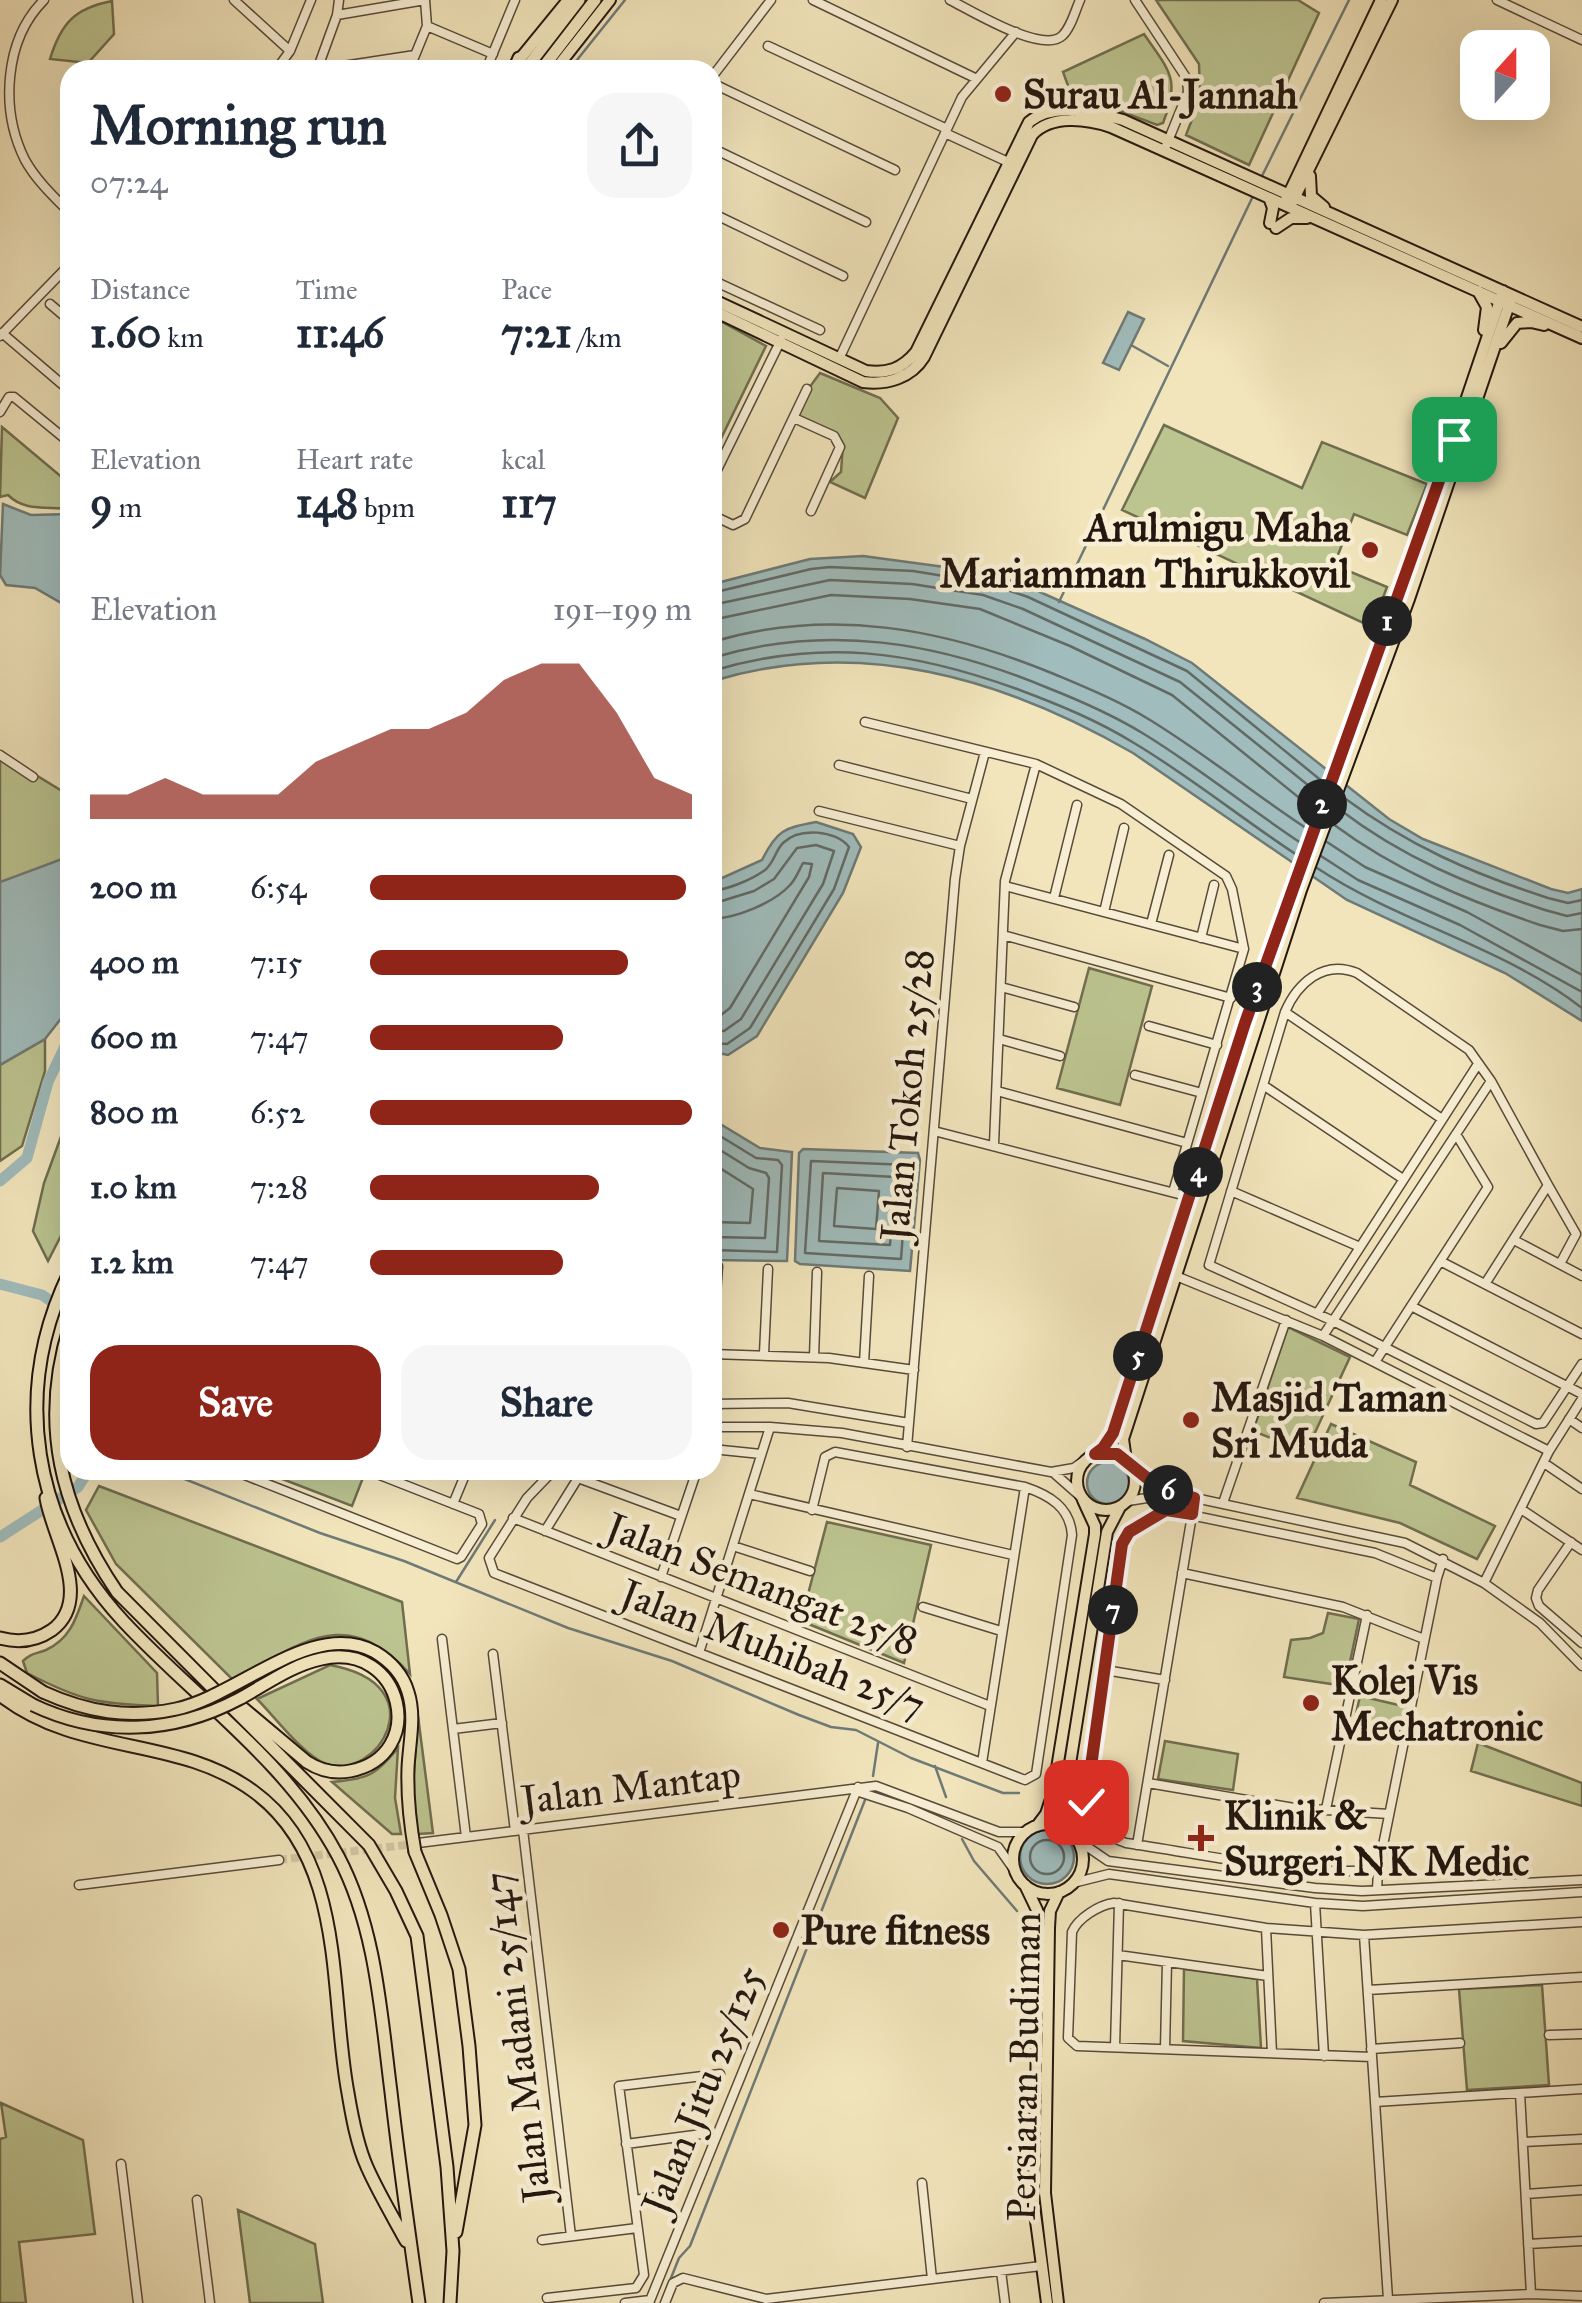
<!DOCTYPE html>
<html lang="en">
<head>
<meta charset="utf-8">
<style>
	body { margin:0; font-family:"IM FELL Great Primer",serif; background:#f6f6f7; color:#1f2937; height:100vh; display:flex; flex-direction:column; font-size:38px; white-space:nowrap }
	* { box-sizing:border-box; margin:0 }
	p { font-size:32px; color:#747a83 }
	.icon { flex:none; width:55px; height:55px; fill:none; stroke:currentColor; stroke-width:2; stroke-linecap:round; stroke-linejoin:round }
	.map { position:relative; flex:1; overflow:hidden }
	.sheet { position:absolute; left:60px; top:60px; width:662px; height:1420px; display:flex; flex-direction:column; background:#fff; border-radius:30px; box-shadow:0 10px 40px #0002 }
	.sheet>* { flex:none }
	.needle { width:65px; rotate:21deg }
	.controls { position:absolute; left:1460px; top:30px; display:grid; gap:20px }
	.controls a { display:grid; place-items:center; width:90px; height:90px; border-radius:20px; background:#fff; box-shadow:0 10px 40px #0002; font-size:50px }
	.pin { position:absolute; display:grid; place-items:center; width:85px; height:85px; color:#fff; margin:-42px; border-radius:20px; box-shadow:0 5px 15px #0006 }
	.km { position:absolute; width:50px; height:50px; margin:-25px; border-radius:50%; background:#222; color:#fff; font-size:28px; line-height:50px; text-align:center }
	.round { display:grid; place-items:center; flex:none; width:105px; height:105px; border-radius:30px; background:#f6f6f7 }
	.overview { display:flex; align-items:center; justify-content:space-between; height:170px; padding:0 30px }
	h1 { font-size:55px; font-weight:700; line-height:75px }
	.metrics { display:grid; grid-template-columns:repeat(3,1fr); gap:15px; height:170px; padding:10px 30px }
	.metrics div { display:grid; align-content:center }
	.metrics b { font-size:42px; font-weight:700 }
	.metrics small { font-size:28px; font-weight:400 }
	.metrics p { font-size:28px }
	.chart { height:280px; padding:20px 30px }
	.chart p { display:flex; justify-content:space-between }
	.chart svg { width:100%; height:180px; margin-top:10px; fill:#8f2418; opacity:.7 }
	.cta { display:flex; gap:20px; margin-top:auto; padding:20px 30px }
	.cta a { flex:1; height:115px; border-radius:30px; background:#8f2418; color:#fff; font-size:40px; font-weight:700; line-height:115px; text-align:center }
	.cta a+a { background:#f6f6f7; color:#1f2937 }
	ul { padding:0 30px; list-style:none; font-size:32px }
	li { display:grid; grid-template-columns:160px 120px 1fr; align-items:center; height:75px }
	li i { height:25px; border-radius:12px; background:#8f2418 }
	.map>svg:first-child { display:block }
</style>
</head>
<body>
<div class="map">
<svg width="1582" height="2303" viewBox="0 0 1582 2303">
	<rect width="100%" height="100%" fill="#f2e5bc"/>
	<filter id="stains"><feTurbulence type="fractalNoise" baseFrequency=".002" numOctaves="4"/><feColorMatrix values="0 0 0 0 .2 0 0 0 0 .09 0 0 0 0 .02 0 0 0 .5 -.17"/></filter>
	<radialGradient id="worn" r=".72"><stop offset=".6" stop-color="#630" stop-opacity="0"/><stop offset="1" stop-color="#630" stop-opacity=".3"/></radialGradient>
	<path fill="#bcc490" stroke="#706e50" stroke-width="2.5" d="M1156,0H1298L1319,13L1249,165L1186,135L1200,99L1199,64Z
		M112,1L114,34L88,63L50,59C61,23 75,8 112,1Z
		M1144,34C1169,71 1181,78 1163,123L1157,125L1115,109L1074,102L1063,72Z
		M713,317L766,346L713,455Z
		M820,373L880,398L898,418L865,498L830,482L841,472L843,444L837,435L798,417L806,392Z
		M1164,425L1302,488L1322,442L1427,484L1407,535L1354,514L1334,565L1387,587L1372,627L1122,510Z
		M2,427L70,484V509C47,506 25,512 8,495L0,497Z
		M0,753L70,796V856L0,885Z
		M1089,968L1152,986L1120,1105L1057,1088Z
		M45,1039V1071L22,1146L0,1161V1065Z
		M70,1112V1218L48,1261L33,1231L44,1183Z
		M1288,1327L1350,1357L1306,1452L1253,1431Z
		M1331,1424L1416,1462L1410,1485L1495,1526L1477,1559L1400,1523L1297,1498Z
		M259,1470H366L352,1506Z
		M99,1486L402,1602L410,1674C345,1603 303,1644 232,1679L116,1564L86,1510Z
		M827,1522L931,1545L904,1663L801,1621Z
		M84,1596L157,1673L158,1706C98,1704 81,1701 27,1673L23,1661C31,1653 36,1654 46,1650C70,1639 76,1619 84,1596Z
		M1328,1613L1359,1619L1345,1686L1284,1677L1291,1640L1310,1638L1323,1633Z
		M330,1665C439,1685 376,1783 326,1764C303,1755 275,1717 257,1699Z
		M1360,1696L1407,1707L1402,1731L1354,1723Z
		M418,1716L433,1833L418,1834L412,1800Z
		M1165,1741L1238,1754L1233,1790L1158,1779Z
		M1478,1743L1582,1783V1806L1471,1771Z
		M398,1748L395,1798L401,1834H392L332,1782C368,1779 376,1775 398,1748Z
		M1184,1969L1257,1979L1261,2048L1183,2041Z
		M1542,1985L1549,2085L1467,2090L1459,1989Z
		M1,2103L83,2140L95,2234L19,2242L26,2303H0V2139L6,2137Z
		M238,2210L315,2244L323,2303H250Z"/>
	<path fill="#a0bcbc" stroke="#6e7a77" stroke-width="2.5" d="M1128,312L1144,319L1119,370L1103,363Z
		M3,504L31,515L70,514V608L35,588L6,585L0,575Z
		M863,556L989,573L1031,588L1145,639L1192,663L1389,819L1423,839L1551,889L1568,893L1582,889V1021L1505,973L1347,900L1133,753C1003,678 860,636 713,681V584L810,559Z
		M816,822L853,834L861,847L843,893L757,1036L728,1055L713,1052V882L762,860C777,830 784,828 816,822Z
		M70,856V1007L45,1039L0,1065V882Z
		M712,1119L760,1148L792,1152L787,1261L713,1260Z
		M803,1149L918,1153L920,1160L910,1271L800,1264L795,1261L799,1153Z
		M1087 1483a21 21 0 1 1 42 0a21 21 0 1 1-42 0Z
		M1020 1857a27 27 0 1 1 54 0a27 27 0 1 1-54 0Z"/>
	<g fill="none" stroke-linecap="round" stroke-linejoin="round">
		<path stroke="#626a66" stroke-width="2.5" d="M712,593L811,569L830,567L913,571L987,583L1028,597L1187,671L1323,782
			M712,605L830,580L912,584L983,595L1023,609L1180,682L1319,794
			M712,620L831,595L910,599L980,609L1070,646L1172,695L1313,809
			M712,642C829,607 943,628 1054,674C1087,688 1119,701 1150,720C1204,753 1253,793 1306,828
			M712,658C827,623 938,642 1048,688C1081,701 1113,715 1144,734C1198,767 1248,808 1301,843
			M712,671C821,638 912,651 1017,689C1057,704 1097,720 1134,743C1191,777 1242,819 1297,855
			M1343,797C1409,846 1471,873 1548,898L1568,903L1582,900
			M1339,809C1403,858 1469,885 1545,910L1567,916L1582,913
			M1333,824C1396,871 1466,900 1540,925L1563,931L1582,929
			M1327,842L1365,867L1467,912L1582,975
			M1321,856L1358,880L1460,925L1582,992
			M1317,868C1400,923 1502,946 1582,1008
			M712,891C729,889 751,880 765,870C774,863 775,851 783,843C799,827 836,830 849,847L834,889L750,1028L727,1044L712,1043
			M712,904L754,891L774,879L797,848L816,845L834,851L823,884L741,1019L724,1031L712,1030
			M712,919C736,918 774,903 790,885C796,879 799,870 803,863L812,864L809,877L730,1008L721,1015H712
			M712,1131L756,1158L778,1160L782,1165L777,1252L712,1250
			M712,1145L749,1168L766,1173L769,1178L765,1238L712,1237
			M811,1161L908,1165L901,1259L805,1253Z
			M712,1163L753,1189L750,1223L712,1222
			M823,1173L895,1177L890,1245L819,1241Z
			M837,1188L879,1191L876,1229L834,1226Z
			M1030 1857a17 17 0 1 1 34 0a17 17 0 1 1-34 0Z"/>
		<path stroke="#6e7a77" stroke-width="2.5" d="M569,70L625,0
			M1261,178L1349,0
			M1131,345L1168,366
			M1059,602L1254,194
			M162,1470L320,1533L404,1561L568,1628L672,1661L799,1715L831,1727L856,1730L911,1758L1003,1793H1019
			M456,1582L495,1520
			M935,1766L946,1797
			M873,1776L878,1743
			M962,1839L974,1861L1017,1911
			M661,2303L679,2258L690,2246L865,1800"/>
		<path stroke="#a0bcbc" stroke-width="11" d="M0,1181L27,1158L48,1082L70,1036
			M0,1284L42,1295L70,1314
			M0,1537L78,1487L89,1470"/>
		<path stroke="#d3c6a2" stroke-width="8" stroke-dasharray="8 4" stroke-linecap="butt" d="M279,1860L414,1844"/>
		<defs>
			<path id="minor" d="M44,0C4,40 0,110 25,160C36,180 54,197 70,213
				M234,0L290,51
				M813,0L975,78
				M950,0C972,11 1042,54 1062,36C1071,28 1075,11 1080,0
				M1135,0L1187,79L1188,92L1164,151
				M1497,0L1582,40
				M337,15L425,0
				M427,26L493,54
				M768,46L947,129
				M276,70L290,51L311,0
				M317,70L415,55
				M317,70L337,15L339,0
				M409,70L427,26L425,0
				M486,70L515,0
				M712,77L771,0
				M712,83L895,170
				M945,133L1008,162
				M712,148L866,222
				M712,213L843,276
				M712,280L820,330
				M50,304L70,321
				M2,333L70,391
				M0,336L70,264
				M839,359L962,97L1016,32
				M0,412L9,397H14L70,443
				M794,418L834,436L840,447L811,511
				M712,480L781,340
				M712,515L733,525L745,519L807,389
				M865,722L1036,764L1121,804L1226,876L1232,889L1244,949L1173,1192
				M0,755L33,777
				M839,765L972,799
				M819,811L960,846
				M1005,886L1244,949
				M1054,898L1077,805
				M1104,912L1124,828
				M1151,924L1169,855
				M1003,935L1231,998
				M1201,938L1214,885
				M1001,987L1074,1007
				M1285,1012L1442,1119
				M1149,1026L1217,1045
				M999,1039L1060,1056
				M1135,1075L1202,1093
				M1263,1085L1403,1179
				M997,1091L1187,1143
				M934,1131L1190,1197
				M994,1144L1005,881L1036,764
				M1548,1185L1576,1234L1560,1264
				M1231,1191L1360,1247
				M1514,1240L1582,1276
				M1440,1261L1582,1334
				M1176,1276L1323,1336L1549,1451
				M1485,1284L1548,1185L1491,1081L1469,1050L1357,973C1323,959 1297,984 1285,1012L1209,1265L1333,1321L1536,1424L1543,1423L1582,1364
				M1411,1306L1582,1394
				M1317,1314L1478,1064
				M1323,1336L1491,1081
				M712,1351L718,1266
				M712,1354L829,1358L914,1370
				M764,1354L768,1269
				M814,1357L817,1272
				M1375,1362L1488,1187L1456,1134
				M864,1363L869,1276
				M712,1404L788,1403L909,1423
				M1569,1419L1582,1428
				M712,1427H770L842,1433L1051,1472L1074,1468L1085,1460
				M907,1447L955,879L960,846L985,752
				M712,1449L761,1454
				M1544,1463L1582,1489
				M1132,1468L1157,1486L1181,1495L1405,1543L1484,1583L1540,1623L1582,1666
				M232,1470L457,1559L461,1557L482,1524L479,1514L377,1474
				M554,1470L527,1498L489,1558L494,1573L1025,1780L1036,1774L1072,1535C1070,1507 1049,1495 1025,1487L835,1452L825,1457L812,1510
				M1055,1474L1080,1496
				M578,1478L681,1516
				M749,1494L1013,1555
				M1128,1501L1172,1494
				M1223,1503L1286,1320
				M453,1504L467,1470
				M1521,1509L1582,1550
				M513,1518L990,1706
				M545,1531L578,1478L590,1470
				M1571,1542L1538,1590L1536,1598L1539,1606L1582,1643
				M733,1546L810,1571
				M1182,1573L1343,1607L1424,1639
				M661,1577L697,1470
				M1484,1583L1549,1451L1582,1399
				M923,1607L1001,1631
				M442,1639L466,1837
				M699,1653L770,1427
				M493,1654L515,1831
				M1105,1670L1165,1680
				M453,1729L502,1723
				M982,1763L1025,1487
				M1148,1783L1294,1808L1389,1814
				M853,1790L908,1808L998,1847L1015,1871
				M1326,1809L1367,1615
				M523,1830L571,2236
				M1076,1839L1108,1861L1315,1888L1362,1891L1582,1880
				M418,1843L876,1786L999,1832H1026
				M1137,1845L1195,1497
				M1378,1870C1295,1876 1209,1855 1126,1843C1106,1837 1088,1815 1085,1793L1120,1557L1129,1533L1166,1510L1375,1553L1437,1578
				M1073,1883L1109,1874L1315,1903L1363,1906L1582,1892
				M79,1885L279,1860
				M1377,1890L1378,1870L1437,1578L1443,1559
				M1315,1903L1324,2056
				M1266,1928L1272,2053
				M1364,1935L1388,2299
				M1118,1955L1268,1976
				M1368,1990L1582,1977
				M1549,2035L1582,2034
				M1115,2047L1119,1903
				M1165,2049L1167,1962
				M1371,2049L1460,2043
				M1372,2057L1077,2046L1068,2038L1072,1932C1078,1918 1099,1905 1114,1903L1266,1928L1364,1935L1582,1922
				M1520,2093L1531,2294
				M1375,2102L1582,2089
				M1523,2142L1582,2139
				M626,2144L702,2134
				M121,2164L138,2303
				M922,2183L932,2279
				M1526,2194L1582,2190
				M197,2200L210,2303
				M634,2200L671,2195
				M542,2240L637,2228
				M1528,2244L1582,2241
				M1001,2271L1005,2303
				M547,2298L636,2288L644,2275L619,2086L720,2074
				M625,2303L650,2300
				M649,2303L858,1787
				M665,2303L673,2283L683,2278L766,2299L1041,2266
				M1324,2303L1531,2294L1582,2296"/>
			<path id="major" d="M515,65L568,0
				M555,70L610,0
				M1310,176L1311,196L1324,207
				M1270,200L1273,208L1270,223
				M1286,200L1381,0
				M1293,201L1392,0
				M1276,228L1291,218H1307
				M1478,291L1487,307L1484,330
				M712,299L866,371C887,374 902,369 916,352L1029,122C1054,101 1095,112 1123,120L1582,327
				M712,310L863,382C887,385 911,378 924,357L1032,135C1051,114 1087,119 1111,127L1582,338
				M1501,343L1517,323L1531,322L1544,325
				M1077 1481a29 29 0 1 1 58 0a29 29 0 1 1-58 0Z
				M1095,1454L1103,1448L1113,1433L1245,1023L1453,439L1503,291
				M1126,1460L1123,1439L1301,890L1409,599L1512,296
				M1013 1859a35 35 0 1 1 70 0a35 35 0 1 1-70 0Z
				M1037,1826L1046,1814L1053,1793L1095,1534V1526L1083,1500
				M1067,1830L1062,1814L1107,1532L1120,1507
				M1025,1885L1037,1910L1039,1926L1034,2206L1047,2303
				M1058,2303L1045,2193L1049,1928L1050,1911L1059,1892"/>
			<path id="highway" d="M514,70L519,58
				M525,70L579,0
				M541,70L595,0
				M70,1271C11,1392 32,1523 124,1622C196,1699 288,1762 338,1856C376,1927 381,2014 391,2092C399,2163 409,2233 419,2303
				M70,1325C39,1423 60,1508 117,1592L369,1845L396,1891L417,1936L447,2167L453,2251L450,2303
				M0,1638C18,1643 36,1641 52,1630C94,1599 52,1537 46,1498
				M0,1663L43,1692
				M0,1685L33,1705
				M0,1695C80,1757 176,1735 253,1791C347,1859 329,1992 348,2093C352,2117 357,2145 367,2167C378,2192 393,2217 406,2241
				M244,1709L307,1762
				M415,1852L441,1915L459,1969L469,2046L475,2125L456,2232"/>
		</defs>
		<use href="#minor" stroke="#584a3a" stroke-width="11"/>
		<use href="#major" stroke="#24170f" stroke-width="14"/>
		<use href="#highway" stroke="#24170f" stroke-width="15"/>
		<use href="#minor" stroke="#f7eed3" stroke-width="8"/>
		<use href="#major" stroke="#f2e5bc" stroke-width="10"/>
		<use href="#highway" stroke="#f2e5bc" stroke-width="11"/>
		<defs>
			<path id="highway-bridge" d="M43,1692C87,1712 128,1719 176,1709C238,1696 313,1618 375,1652C390,1661 403,1675 408,1692C416,1716 409,1744 408,1768C407,1797 410,1824 415,1852
				M33,1705C100,1737 173,1734 239,1699C265,1685 292,1665 321,1659C404,1640 429,1756 350,1771C334,1774 321,1771 307,1762"/>
		</defs>
		<use href="#highway-bridge" stroke="#24170f" stroke-width="15" stroke-linecap="butt"/>
		<use href="#highway-bridge" stroke="#f2e5bc" stroke-width="11"/>
	</g>
	<g fill="none" stroke-linecap="round" stroke-linejoin="round">
		<defs>
			<path id="route" d="M1086,1802L1122,1544L1129,1532L1166,1510L1192,1514L1194,1498L1157,1486L1117,1454H1095L1103,1448L1113,1433L1245,1023L1454,439"/>
		</defs>
		<use href="#route" stroke="#fff" stroke-width="20"/>
		<use href="#route" stroke="#8f2418" stroke-width="12"/>
	</g>
	<g fill="#8f2418" stroke="#f7eed3" stroke-width="4">
		<circle cx="1003" cy="94" r="10"/>
		<circle cx="1370" cy="550" r="10"/>
		<circle cx="1191" cy="1420" r="10"/>
		<circle cx="1311" cy="1703" r="10"/>
		<path d="M1196 1823h10v10h10v10h-10v10h-10v-10h-10v-10h10z"/>
		<circle cx="781" cy="1930" r="10"/>
	</g>
	<g text-anchor="middle" dominant-baseline="central" stroke-width="9" stroke-linejoin="round" paint-order="stroke">
		<g font-size="40" font-weight="bold" fill="#24170f" stroke="#f7eed3" text-anchor="start">
			<text x="1023" y="94">Surau Al-Jannah</text>
			<text x="1350" y="527" text-anchor="end">Arulmigu Maha<tspan x="1350" dy="46">Mariamman Thirukkovil</tspan></text>
			<text x="1211" y="1397">Masjid Taman<tspan x="1211" dy="46">Sri Muda</tspan></text>
			<text x="1331" y="1680">Kolej Vis<tspan x="1331" dy="46">Mechatronic</tspan></text>
			<text x="1224" y="1815">Klinik &amp;<tspan x="1224" dy="46">Surgeri NK Medic</tspan></text>
			<text x="801" y="1930">Pure fitness</text>
		</g>
		<g font-size="40" fill="#24170f" stroke="#f7eed3">
			<text transform="translate(907 1095) rotate(-85)">Jalan Tokoh 25/28</text>
			<text transform="translate(762 1584) rotate(21)">Jalan Semangat 25/8</text>
			<text transform="translate(773 1649) rotate(21)">Jalan Muhibah 25/7</text>
			<text transform="translate(631 1787) rotate(-7)">Jalan Mantap</text>
			<text transform="translate(517 2037) rotate(-97)">Jalan Madani 25/147</text>
			<text transform="translate(1024 2067) rotate(-89)">Persiaran Budiman</text>
			<text transform="translate(703 2090) rotate(-68)">Jalan Jitu 25/125</text>
		</g>
	</g>
	<rect width="100%" height="100%" filter="url(#stains)"/>
	<rect width="100%" height="100%" fill="url(#worn)"/>
</svg>
<div class="controls">
<a><svg class="needle" viewBox="-14 -14 28 28"><path d="M0-13l5 13h-10z" fill="#e53935"/><path d="M0 13l5-13h-10z" fill="#747a83"/></svg></a>
</div>
<div class="pin" style="left:1454px;top:439px;background:#1e9e55"><svg class="icon" aria-label="arrive" viewBox="0 0 24 24"><path d="M6 21V4h12l-3 4 3 4H6"/></svg></div>
<div class="pin" style="left:1086px;top:1802px;background:#d93025"><svg class="icon" aria-label="check" viewBox="0 0 24 24"><path d="M5 12l5 5 9-10"/></svg></div>
<b class="km" style="left:1387px;top:621px">1</b>
<b class="km" style="left:1322px;top:804px">2</b>
<b class="km" style="left:1257px;top:987px">3</b>
<b class="km" style="left:1198px;top:1172px">4</b>
<b class="km" style="left:1138px;top:1356px">5</b>
<b class="km" style="left:1168px;top:1490px">6</b>
<b class="km" style="left:1113px;top:1610px">7</b>
<section class="sheet">
<div class="overview"><div><h1>Morning run</h1><p>07:24</p></div><a class="round"><svg class="icon" aria-label="share" viewBox="0 0 24 24"><path d="M12 15V3M7 8l5-5 5 5M5 13v7h14v-7"/></svg></a></div>
<div class="metrics">
<div><p>Distance</p><b>1.60<small> km</small></b></div>
<div><p>Time</p><b>11:46</b></div>
<div><p>Pace</p><b>7:21<small> /km</small></b></div>
</div>
<div class="metrics">
<div><p>Elevation</p><b>9<small> m</small></b></div>
<div><p>Heart rate</p><b>148<small> bpm</small></b></div>
<div><p>kcal</p><b>117</b></div>
</div>
<div class="chart"><p><span>Elevation</span>191–199 m</p>
<svg viewBox="0 0 160 44" preserveAspectRatio="none"><path d="M0 44V38L10 38L20 34L30 38L40 38L50 38L60 30L70 26L80 22L90 22L100 18L110 10L120 6L130 6L140 18L150 34L160 38V44z"/></svg>
</div>
<ul>
<li><b>200 m</b>6:54<i style="width:98%"></i></li>
<li><b>400 m</b>7:15<i style="width:80%"></i></li>
<li><b>600 m</b>7:47<i style="width:60%"></i></li>
<li><b>800 m</b>6:52<i style="width:100%"></i></li>
<li><b>1.0 km</b>7:28<i style="width:71%"></i></li>
<li><b>1.2 km</b>7:47<i style="width:60%"></i></li>
</ul>
<div class="cta"><a>Save</a><a>Share</a></div>
</section>
</div>
</body>
</html>
